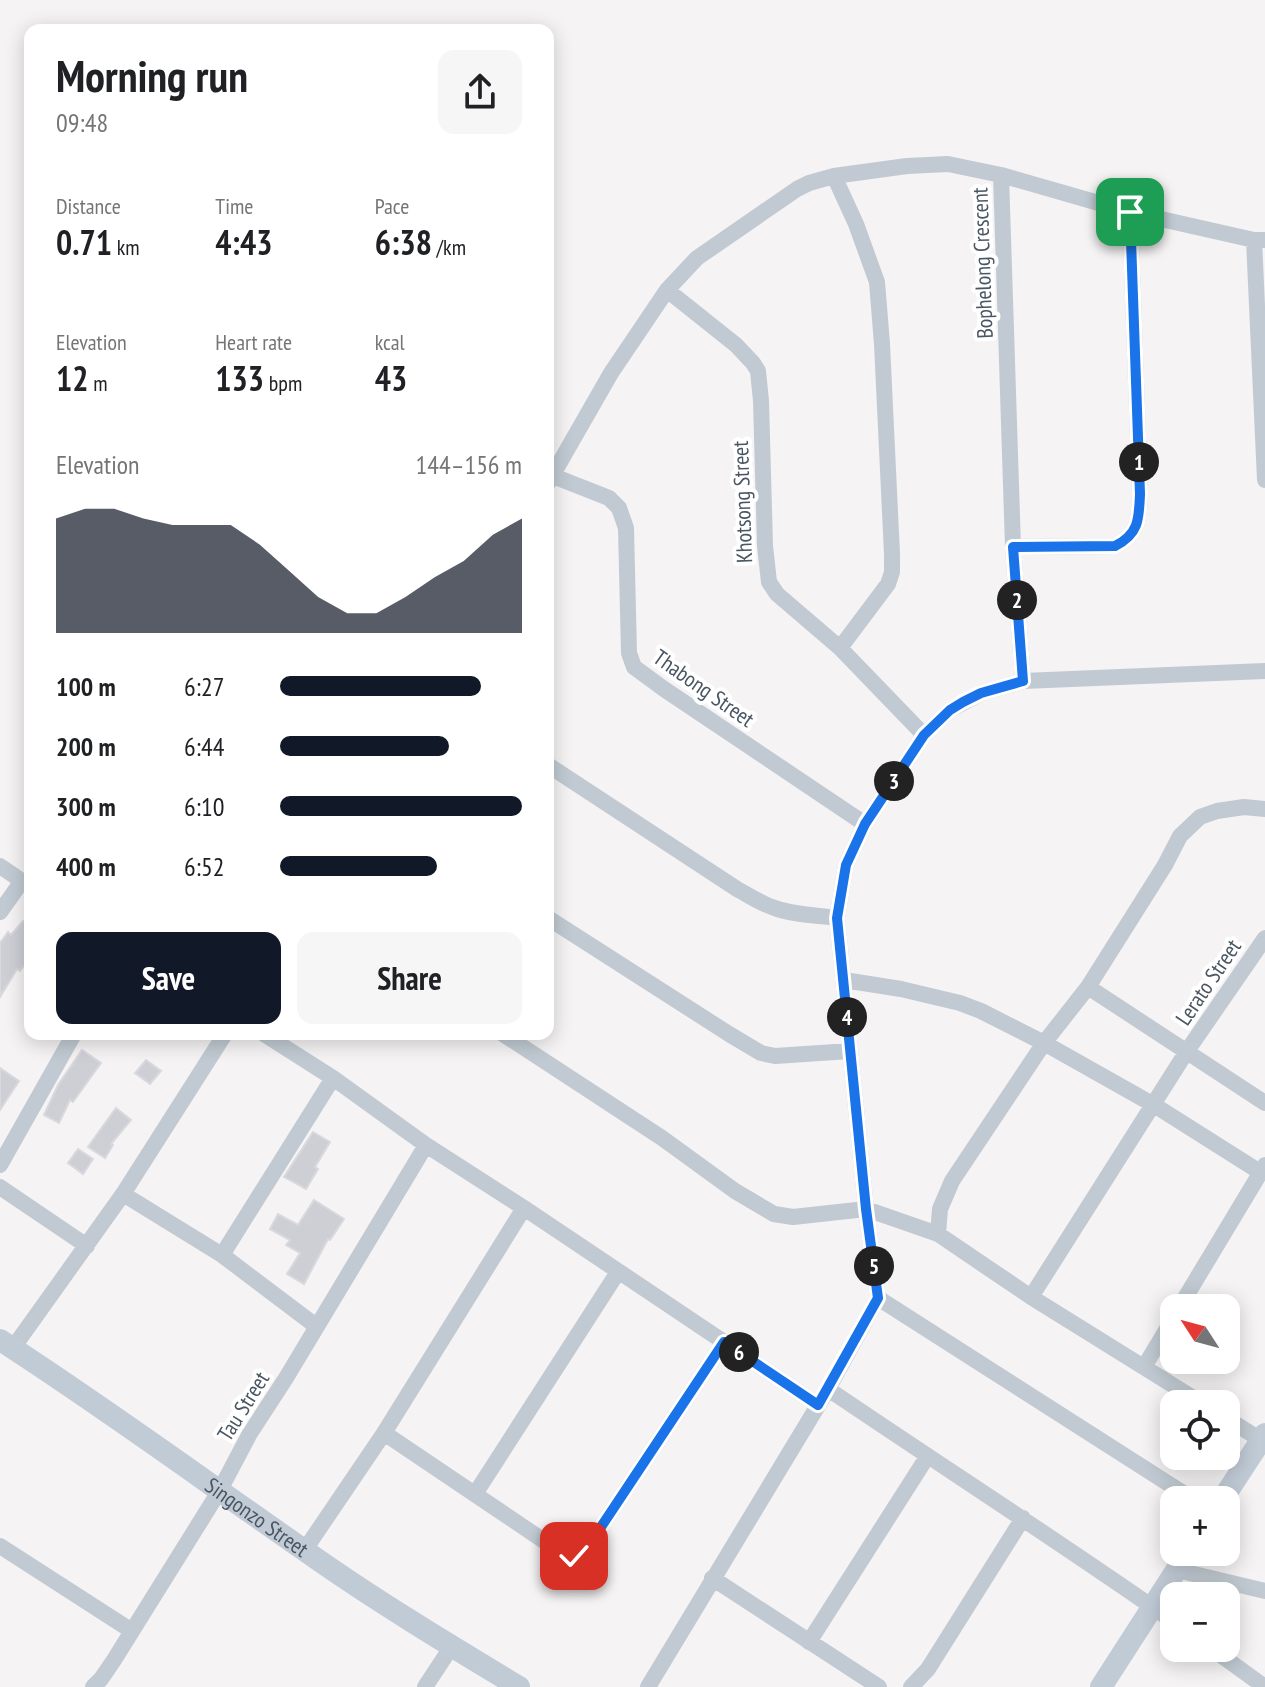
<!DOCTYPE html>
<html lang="en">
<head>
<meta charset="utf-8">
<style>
	body { margin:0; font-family:"PT Sans Narrow",sans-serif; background:#f6f6f6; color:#202124; height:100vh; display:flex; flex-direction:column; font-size:30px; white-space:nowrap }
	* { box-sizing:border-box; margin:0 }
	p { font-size:26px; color:#757577 }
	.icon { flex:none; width:44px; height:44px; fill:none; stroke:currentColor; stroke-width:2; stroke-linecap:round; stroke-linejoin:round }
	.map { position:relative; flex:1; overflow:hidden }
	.details { position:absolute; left:24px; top:24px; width:530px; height:1016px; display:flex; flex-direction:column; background:#fff; border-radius:16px; box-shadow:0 4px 20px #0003 }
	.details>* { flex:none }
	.needle { width:52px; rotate:306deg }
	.fabs { position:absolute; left:1160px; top:1294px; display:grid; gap:16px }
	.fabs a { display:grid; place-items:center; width:80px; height:80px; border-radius:16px; background:#fff; box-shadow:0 4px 20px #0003; font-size:40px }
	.pin { position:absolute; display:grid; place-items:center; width:68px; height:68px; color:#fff; margin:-34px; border-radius:16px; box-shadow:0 4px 12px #0006 }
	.km { position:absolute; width:40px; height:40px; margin:-20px; border-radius:50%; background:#222; color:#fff; font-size:22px; line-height:40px; text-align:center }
	.round { display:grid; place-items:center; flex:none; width:84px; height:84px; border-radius:16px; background:#f6f6f6 }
	.overview { display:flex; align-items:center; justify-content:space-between; height:136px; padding:0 32px }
	h1 { font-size:44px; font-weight:700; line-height:60px }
	.figures { display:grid; grid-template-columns:repeat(3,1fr); gap:12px; height:136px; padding:8px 32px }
	.figures div { display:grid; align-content:center }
	.figures b { font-size:34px; font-weight:700 }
	.figures small { font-size:22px; font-weight:400 }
	.figures p { font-size:22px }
	.chart { height:224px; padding:16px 32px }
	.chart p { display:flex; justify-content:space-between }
	.chart svg { width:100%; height:144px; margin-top:8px; fill:#111827; opacity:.7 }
	.cta { display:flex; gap:16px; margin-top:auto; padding:16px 32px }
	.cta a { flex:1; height:92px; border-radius:16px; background:#111827; color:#fff; font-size:32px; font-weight:700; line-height:92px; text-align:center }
	.cta a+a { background:#f6f6f6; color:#202124 }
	ul { padding:0 32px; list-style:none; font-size:26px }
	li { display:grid; grid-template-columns:128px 96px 1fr; align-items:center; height:60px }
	li i { height:20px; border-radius:10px; background:#111827 }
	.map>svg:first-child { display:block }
</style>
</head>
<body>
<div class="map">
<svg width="1265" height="1687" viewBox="0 0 1265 1687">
	<rect width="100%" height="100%" fill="#f5f3f3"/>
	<path fill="#cdcfd5" stroke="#d7d9de" stroke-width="2" d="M23,921L30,927V958L20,971L17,969L0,997V943L8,932L11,935Z
		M82,1050L101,1063L73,1102L70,1100L59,1123L44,1115L58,1085Z
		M146,1060L161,1071L150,1084L135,1073Z
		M0,1068L19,1081L0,1110Z
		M116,1108L131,1120L111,1144L113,1145L105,1158L88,1147Z
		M313,1132L330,1142L315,1167L318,1169L306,1189L284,1177Z
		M78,1149L93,1159L83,1174L68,1163Z
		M314,1200L344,1219L330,1240L328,1239L304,1284L287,1274L300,1253L286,1245L290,1240L270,1229L278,1214L298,1225Z"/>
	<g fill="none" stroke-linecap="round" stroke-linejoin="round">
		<path stroke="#c1cad2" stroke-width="16" d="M1001,175L1013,547L1023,681
			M834,176L856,224L877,282L882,344L892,554V572L888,584L840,648
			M1254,240L1265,480
			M667,290L736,345L753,363L758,371L761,401L765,546L769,582L777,594L840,648L924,735
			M553,476L609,498L619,508L626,528L629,653L634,667L664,689L865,824
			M548,483L611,373L667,290L697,258L797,189L809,183L834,176L907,166L948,164L1001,175L1130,212L1254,240H1265
			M1013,547L1115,546C1139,534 1139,519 1140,494L1130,212
			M548,765L737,889C748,895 760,903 772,907C792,915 816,915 837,918
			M0,866L28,885
			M0,912L22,881
			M548,918L729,1034L761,1053L775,1056L850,1051
			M844,980L901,989L960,1003L981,1011L1044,1043L1154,1105L1260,1172
			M1088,987L1265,1103
			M264,1034L333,1078L426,1145L524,1208L818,1405
			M503,1034L662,1138L735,1191L774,1214L793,1217L866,1209L938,1234L1031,1297L1203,1404
			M0,1165L74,1034
			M0,1187L87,1246
			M123,1194L222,1255L316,1326
			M938,1234L940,1209L952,1181L1044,1043L1088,987L1165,865L1180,836L1200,817L1217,811L1244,807L1265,809
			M222,1255L333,1078
			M1031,1297L1187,1051L1265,938
			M878,1298L1194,1500
			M1179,1308L1265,1165
			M13,1348L123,1194L225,1034
			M1144,1367L1174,1317
			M828,1389C943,1467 1060,1542 1174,1622
			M1226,1418L1261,1440
			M384,1433L559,1551C578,1561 584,1550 595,1536L724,1342
			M475,1494L618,1272
			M0,1546L132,1631
			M304,1551L384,1433L524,1208
			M1177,1570L1265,1591
			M712,1578L879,1687
			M809,1642L927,1457
			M1211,1648L1265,1687
			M93,1687L101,1679L114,1660L220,1490L249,1435L286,1378L426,1145
			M425,1687L452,1646
			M648,1687L828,1389L878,1298L866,1209L837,918L846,865L865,824L924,735L950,710L981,693L1023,681L1265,671
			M911,1687L928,1669L1023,1518"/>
		<g stroke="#c1cbd6" stroke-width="22">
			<path id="s1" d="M0,1340C104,1407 203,1480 304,1550C373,1599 446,1643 519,1687"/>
			<path d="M1222,1500L1265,1434"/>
			<path d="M1101,1687L1188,1552"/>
		</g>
	</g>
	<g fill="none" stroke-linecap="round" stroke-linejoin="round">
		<defs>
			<path id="route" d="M574,1556L583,1551L595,1536L724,1342L818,1405L878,1298L866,1209L837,918L846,865L865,824L924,735L950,710L963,702L981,693L1023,681L1013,547L1115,546C1139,534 1139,519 1140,494L1130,212"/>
		</defs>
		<use href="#route" stroke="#fff" stroke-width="16"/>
		<use href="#route" stroke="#1a73e8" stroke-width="10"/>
	</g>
	<g text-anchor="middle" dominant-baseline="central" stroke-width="8" stroke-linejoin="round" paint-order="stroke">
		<g font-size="22" fill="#4a5661" stroke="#fff">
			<text transform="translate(982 263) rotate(-92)">Bophelong Crescent</text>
			<text transform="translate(742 502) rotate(-92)">Khotsong Street</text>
			<text transform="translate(704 688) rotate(35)">Thabong Street</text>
			<text transform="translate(1208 982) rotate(-56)">Lerato Street</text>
			<text transform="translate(243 1406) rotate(-58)">Tau Street</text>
			<text stroke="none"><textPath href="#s1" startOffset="312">Singonzo Street</textPath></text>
		</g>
	</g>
</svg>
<div class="fabs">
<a><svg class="needle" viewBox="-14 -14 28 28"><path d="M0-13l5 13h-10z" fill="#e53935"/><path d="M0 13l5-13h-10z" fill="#757577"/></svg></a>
<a><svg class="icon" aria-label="locate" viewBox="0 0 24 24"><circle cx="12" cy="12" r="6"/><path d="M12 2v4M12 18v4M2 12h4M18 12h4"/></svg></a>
<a>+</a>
<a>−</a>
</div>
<div class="pin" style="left:1130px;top:212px;background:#1e9e55"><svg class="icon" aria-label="arrive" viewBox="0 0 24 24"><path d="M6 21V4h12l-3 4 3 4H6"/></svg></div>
<div class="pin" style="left:574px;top:1556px;background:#d93025"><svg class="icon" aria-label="check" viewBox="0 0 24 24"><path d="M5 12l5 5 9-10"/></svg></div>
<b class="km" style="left:1139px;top:462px">1</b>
<b class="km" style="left:1017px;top:600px">2</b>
<b class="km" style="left:894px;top:781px">3</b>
<b class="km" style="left:847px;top:1017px">4</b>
<b class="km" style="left:874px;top:1266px">5</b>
<b class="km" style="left:739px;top:1352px">6</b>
<section class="details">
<div class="overview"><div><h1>Morning run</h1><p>09:48</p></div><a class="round"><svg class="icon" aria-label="share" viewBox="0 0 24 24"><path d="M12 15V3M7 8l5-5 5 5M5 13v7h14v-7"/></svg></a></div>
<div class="figures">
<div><p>Distance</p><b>0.71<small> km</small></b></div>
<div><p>Time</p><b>4:43</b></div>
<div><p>Pace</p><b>6:38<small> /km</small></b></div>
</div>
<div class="figures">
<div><p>Elevation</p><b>12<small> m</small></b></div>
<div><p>Heart rate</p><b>133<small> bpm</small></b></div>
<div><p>kcal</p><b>43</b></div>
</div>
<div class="chart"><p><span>Elevation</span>144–156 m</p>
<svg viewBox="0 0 160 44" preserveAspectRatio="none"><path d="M0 44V9L10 6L20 6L30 9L40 11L50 11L60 11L70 17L80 25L90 33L100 38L110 38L120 33L130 27L140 22L150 14L160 9V44z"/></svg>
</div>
<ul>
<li><b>100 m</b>6:27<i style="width:83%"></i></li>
<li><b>200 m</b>6:44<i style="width:70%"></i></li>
<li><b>300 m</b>6:10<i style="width:100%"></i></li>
<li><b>400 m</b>6:52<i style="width:65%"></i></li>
</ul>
<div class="cta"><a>Save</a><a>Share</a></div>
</section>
</div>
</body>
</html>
